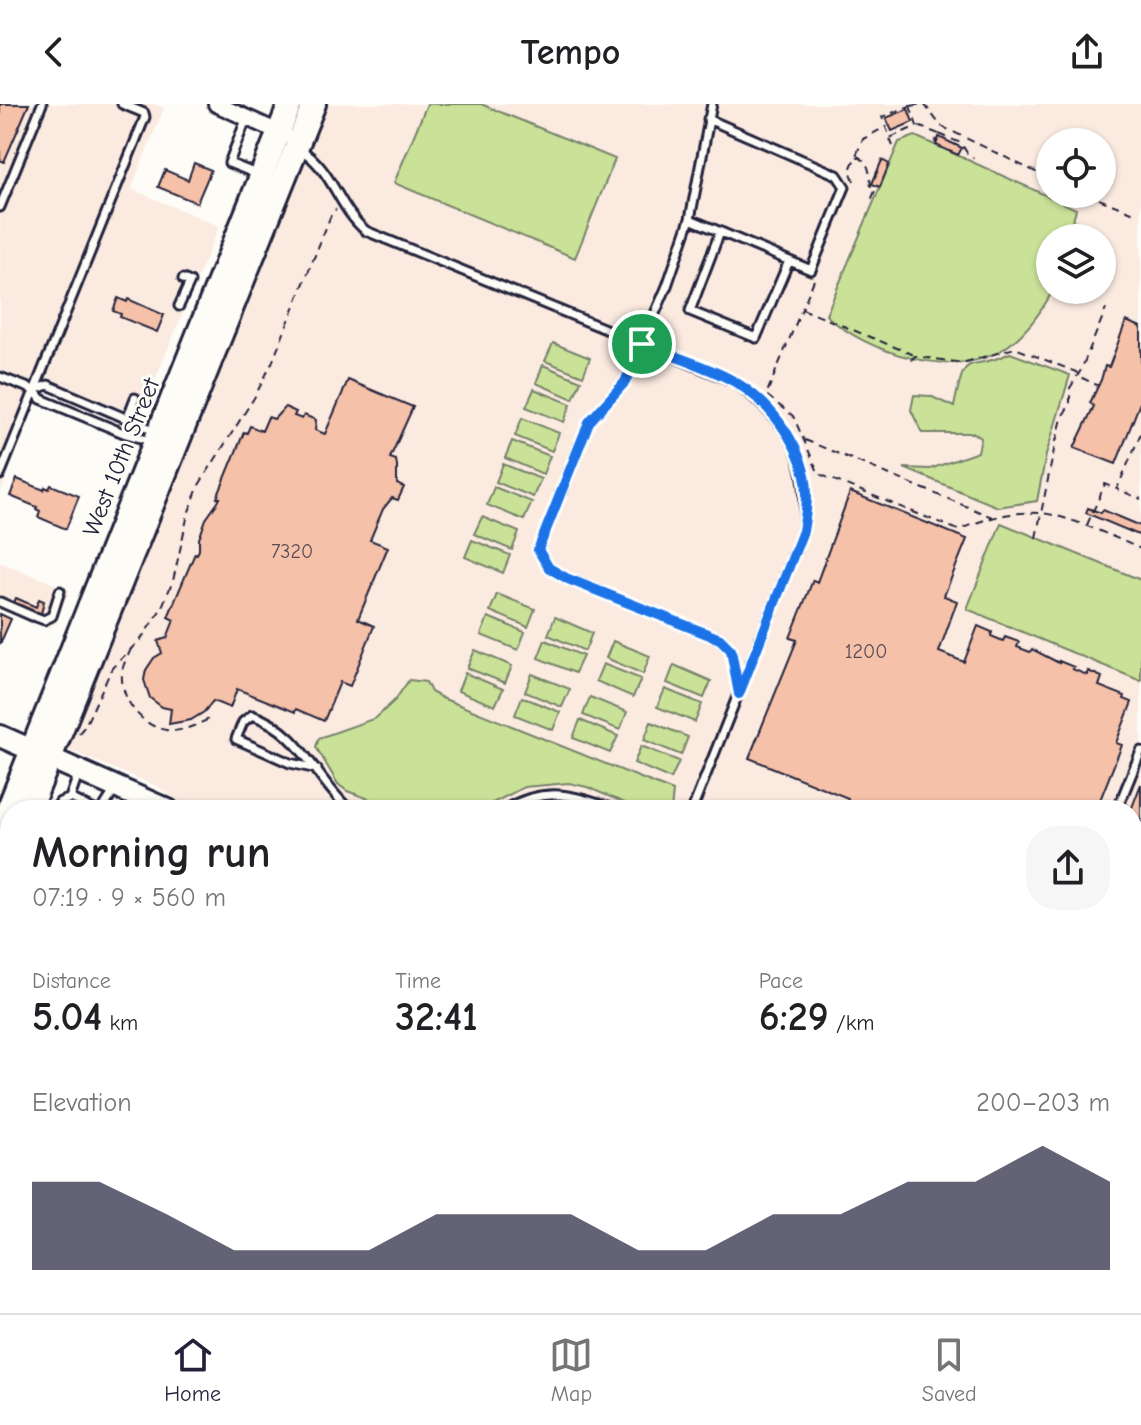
<!DOCTYPE html>
<html lang="en">
<head>
<meta charset="utf-8">
<style>
	body { margin:0; font-family:"Comic Neue",sans-serif; background:#f6f6f6; color:#202124; height:100vh; display:flex; flex-direction:column; font-size:30px; white-space:nowrap }
	* { box-sizing:border-box; margin:0 }
	p { font-size:26px; color:#757577 }
	.icon { flex:none; width:44px; height:44px; fill:none; stroke:currentColor; stroke-width:2; stroke-linecap:round; stroke-linejoin:round }
	.map { position:relative; flex:1; overflow:hidden }
	.sheet { position:absolute; left:0px; top:696px; width:1142px; height:514px; display:flex; flex-direction:column; background:#fff; border-radius:32px 32px 0 0; box-shadow:0 2px 6px #0004 }
	.sheet>* { flex:none }
	.tools { position:absolute; left:1036px; top:24px; display:grid; gap:16px }
	.tools a { display:grid; place-items:center; width:80px; height:80px; border-radius:50%; background:#fff; box-shadow:0 2px 6px #0004; font-size:40px }
	.pin { position:absolute; display:grid; place-items:center; width:68px; height:68px; color:#fff; margin:-34px; border:4px solid #fff; border-radius:50%; box-shadow:0 2px 8px #0007 }
	.round { display:grid; place-items:center; flex:none; width:84px; height:84px; border-radius:32px; background:#f6f6f6 }
	.summary { display:flex; align-items:center; justify-content:space-between; height:136px; padding:0 32px }
	h1 { font-size:44px; font-weight:700; line-height:60px }
	.stats { display:grid; grid-template-columns:repeat(3,1fr); gap:12px; height:136px; padding:8px 32px }
	.stats div { display:grid; align-content:center }
	.stats b { font-size:40px; font-weight:700 }
	.stats small { font-size:22px; font-weight:400 }
	.stats p { font-size:22px }
	.chart { height:224px; padding:16px 32px }
	.chart p { display:flex; justify-content:space-between }
	.chart svg { width:100%; height:144px; margin-top:8px; fill:#22223b; opacity:.7 }
	header { display:flex; justify-content:space-between; align-items:center; height:104px; padding:0 32px; background:#fff; font-size:36px; font-weight:700 }
	.tabs { display:flex; justify-content:space-around; align-items:center; height:112px; border-top:2px solid #e0e0e0; background:#fff; font-size:22px; color:#757577 }
	.tabs a { display:grid; justify-items:center; gap:4px }
	.tabs .selected { color:#22223b }
	.map>svg:first-child { display:block }
</style>
</head>
<body>
<header><svg class="icon" aria-label="back" viewBox="0 0 24 24"><path d="M15 5l-7 7 7 7"/></svg>Tempo<svg class="icon" aria-label="share" viewBox="0 0 24 24"><path d="M12 15V3M7 8l5-5 5 5M5 13v7h14v-7"/></svg></header>
<div class="map">
<svg width="1141" height="1209" viewBox="0 0 1141 1209">
	<rect width="100%" height="100%" fill="#fdfcf7"/>
	<filter id="ink" filterUnits="userSpaceOnUse"><feTurbulence type="fractalNoise" baseFrequency=".0125" numOctaves="2"/><feDisplacementMap in="SourceGraphic" scale="16" xChannelSelector="R" yChannelSelector="G"/><feConvolveMatrix kernelMatrix="1 2 1 2 8 2 1 2 1" color-interpolation-filters="sRGB"/></filter>
	<g filter="url(#ink)">
		<path fill="#fbeae0" fill-rule="evenodd" d="M0,0H154L164,4L131,85L219,122L140,312L46,274L0,390Z
			M325,0H1141V1192L1132,1188V706H191L159,683L66,645ZM1050,38H1102V90H1050ZM1050,134H1102V186H1050Z
			M0,458L69,486L57,518L48,524L0,504Z
			M10,794V1091L3,1093L0,1092V819Z"/>
		<path fill="#cae298" stroke="#76826a" stroke-width="2" d="M427,0H481L615,55L575,154L394,79Z
			M915,32L1076,105L1071,123L1081,128L1079,134H1050V186H1053C1042,207 1025,230 1005,244C956,278 865,248 826,211L899,38Z
			M553,239L590,254L583,272L545,257Z
			M1010,249L1070,271L1046,351L1037,397L998,403L904,364L930,365L978,348L981,334L974,329H922L911,306L914,291L930,292L954,303C966,241 966,271 1010,249Z
			M543,261L581,277L573,295L536,279Z
			M534,285L571,300L564,318L526,303Z
			M522,314L559,329L552,347L515,332Z
			M512,337L550,352L543,370L505,354Z
			M503,360L541,375L533,393L496,378Z
			M494,383L532,398L524,416L487,401Z
			M482,413L519,428L512,446L474,430Z
			M1001,419L1141,476V577L967,505Z
			M472,436L510,451L503,469L465,453Z
			M497,490L535,505L528,523L490,507Z
			M488,513L525,528L518,546L481,531Z
			M555,513L592,529L585,547L548,531Z
			M545,536L583,552L575,569L538,554Z
			M613,537L650,552L643,570L606,554Z
			M475,546L512,562L505,579L467,564Z
			M603,560L641,575L633,593L596,577Z
			M674,561L711,577L704,594L667,579Z
			M465,569L503,585L495,602L458,587Z
			M532,570L570,585L562,603L525,588Z
			M409,576L426,578L431,588L442,594L673,687L671,706H641L587,683L569,679L524,683L479,706H400L347,687L338,680L316,643L319,634L376,614L395,596Z
			M665,585L702,600L695,618L657,603Z
			M522,593L560,608L553,626L515,611Z
			M590,593L627,608L620,626L583,611Z
			M580,616L618,632L610,649L573,634Z
			M651,618L688,633L681,651L644,636Z
			M641,642L679,657L671,675L634,659Z"/>
		<path fill="#f6c1a9" stroke="#22223b" stroke-width="2" d="M0,0H29L4,58L0,56Z
			M908,5L913,18L892,27L886,14Z
			M939,33L962,44L958,51L936,41Z
			M882,56L889,60L880,83L872,80Z
			M194,59L211,66L197,99L158,83L165,66L188,76Z
			M118,194L127,198L128,195L164,211L157,228L120,213L121,210L113,207Z
			M1126,217L1141,223V296L1116,360L1074,344L1094,302L1090,299L1101,276L1105,262L1109,263Z
			M348,276L413,303L390,354L396,356L397,362V380L404,383L398,396L392,394L383,405L370,436L388,443L358,515L374,522L350,582L340,578L324,617L296,605L295,608L237,585L230,604L213,597L204,608L191,616L169,620L171,605L162,603L150,594L144,576L146,566L154,554L162,549L158,537L167,534L174,516L168,513L195,449L197,450L199,446V435L206,415L218,398L220,394H217L244,328L247,329L250,322L262,327L268,313L274,315L285,303L296,308L294,312L302,315L304,311L316,316L315,326L325,330Z
			M17,375L44,386L45,383L49,385L51,381L79,392L66,425L38,413L40,407L36,405L37,403L10,392Z
			M850,388L967,435L944,492L957,497L939,548L964,558L978,522L992,528L991,532L1003,537L1005,533L1019,538L1017,543L1030,548L1032,545L1059,559V557L1074,563L1072,565L1087,571L1088,567L1102,573L1099,582L1125,592L1124,595L1132,598L1116,639L1122,641L1096,706H844L848,694L749,654L797,536L790,534L813,476L817,478Z
			M1088,404L1101,409L1103,406L1141,422V432L1086,409Z
			M16,494L36,503L39,495L44,497L41,510L34,518L30,517L33,509L13,501Z
			M0,510L11,515L0,540Z
			M1141,680V717L1132,713L1131,706Z
			M1141,763V1041L1132,1037V769L1137,772Z
			M6,888L10,890V920L0,916V903Z
			M346,1200H385L381,1209H342Z
			M878,1200H913L909,1209L893,1206L891,1209H884L881,1208L884,1202Z"/>
		<g fill="none" stroke-linecap="round" stroke-linejoin="round">
			<defs>
				<path id="lane" d="M712,0L690,115L667,182L625,278L589,318L538,446L549,464L568,475L720,535L731,546L739,587
					M247,13L229,59L259,71
					M300,45C334,67 337,103 366,127L735,278C791,321 812,355 803,427L692,706
					M0,103L42,0
					M690,115L811,166L845,83L837,71L708,15
					M720,128L690,207L756,234L789,157
					M179,202L190,178L183,175
					M0,273L34,286L41,295L126,330L151,337
					M34,286L48,281L151,325L152,328
					M127,315L135,294
					M0,371L145,13L144,9L122,0
					M0,498L32,512
					M36,513L44,516L52,512L60,487
					M317,665L290,659L236,635L243,618L252,611C302,628 314,674 350,706
					M70,694L79,668
					M55,706L60,698L71,694L94,706
					M98,706H102L116,684
					M504,706C544,682 574,690 615,706
					M1117,706L1141,647
					M0,877L10,880
					M0,922L10,927
					M0,1020L10,1024
					M1132,1062L1141,1066
					M8,1066L3,1056L10,1036
					M0,1067L7,1070L0,1086
					M443,1209L448,1200"/>
				<path id="street" d="M216,0L285,31
					M0,1102L10,1106
					M151,1200L154,1209
					M685,1209L689,1200"/>
				<path id="secondary" d="M0,632L168,706
					M1112,1200L1134,1209"/>
				<path id="primary" d="M29,706L314,0
					M0,726L290,0
					M0,779L10,754"/>
			</defs>
			<use href="#lane" stroke="#22223b" stroke-width="13"/>
			<use href="#street" stroke="#22223b" stroke-width="20"/>
			<use href="#secondary" stroke="#22223b" stroke-width="26"/>
			<use href="#primary" stroke="#22223b" stroke-width="28"/>
			<path stroke="#22223b" stroke-width="2" stroke-dasharray="8 6" stroke-linecap="butt" d="M924,0L941,22L1050,75
				M910,2L917,22L890,34L882,13Z
				M911,2L921,0
				M918,22L939,30L935,38L937,39
				M939,30L961,39L969,52L974,54
				M890,35L893,42
				M857,52C871,59 869,69 871,83L875,87L870,99
				M854,77L850,66L863,35L885,23
				M1086,90L1137,110
				M814,176L766,291L793,312L819,370L958,426C984,415 1010,407 1039,409C1065,410 1116,434 1141,445
				M802,205L914,251
				M911,256L915,252L962,259L1015,244L1076,268L1080,273L1099,282
				M1140,297H1141
				M1141,329L1117,385L1141,395
				M805,336L992,413
				M1087,421L1105,380L1117,385
				M1036,434L1055,341L1063,311L1070,301V284L1081,266L1106,205
				M131,545C128,552 122,562 122,569C120,595 141,622 166,626C181,629 196,621 209,615
				M79,629L85,622L112,564L141,535L161,505L173,477L188,410L199,381L254,294L272,259L331,111L336,105"/>
			<use href="#lane" stroke="#fdfcf7" stroke-width="7"/>
			<use href="#street" stroke="#fdfcf7" stroke-width="14"/>
			<use href="#secondary" stroke="#fdfcf7" stroke-width="20"/>
			<use href="#primary" stroke="#fdfcf7" stroke-width="22"/>
		</g>
	</g>
	<g fill="none" stroke-linecap="round" stroke-linejoin="round" filter="url(#ink)">
		<defs>
			<path id="route" d="M642,240C671,252 708,262 735,278C768,297 796,334 805,371C809,389 806,409 803,427L739,590L731,546L720,535L568,475L549,464L538,446L589,318L625,278Z"/>
		</defs>
		<use href="#route" stroke="#fff" stroke-width="16"/>
		<use href="#route" stroke="#1a73e8" stroke-width="10"/>
	</g>
	<g text-anchor="middle" dominant-baseline="central" stroke-width="6" stroke-linejoin="round" paint-order="stroke">
		<g font-size="20" fill="#574a56">
			<text x="292" y="447">7320</text>
			<text x="866" y="547">1200</text>
		</g>
		<g font-size="24" fill="#22223b" stroke="#fdfcf7">
			<text transform="translate(121 353) rotate(-68)">West 10th Street</text>
		</g>
	</g>
</svg>
<div class="tools">
<a><svg class="icon" aria-label="locate" viewBox="0 0 24 24"><circle cx="12" cy="12" r="6"/><path d="M12 2v4M12 18v4M2 12h4M18 12h4"/></svg></a>
<a><svg class="icon" aria-label="layers" viewBox="0 0 24 24"><path d="M12 4l9 5-9 5-9-5zM3 14l9 5 9-5"/></svg></a>
</div>
<div class="pin" style="left:642px;top:240px;background:#1e9e55"><svg class="icon" aria-label="arrive" viewBox="0 0 24 24"><path d="M6 21V4h12l-3 4 3 4H6"/></svg></div>
<section class="sheet">
<div class="summary"><div><h1>Morning run</h1><p>07:19 · 9 × 560 m</p></div><a class="round"><svg class="icon" aria-label="share" viewBox="0 0 24 24"><path d="M12 15V3M7 8l5-5 5 5M5 13v7h14v-7"/></svg></a></div>
<div class="stats">
<div><p>Distance</p><b>5.04<small> km</small></b></div>
<div><p>Time</p><b>32:41</b></div>
<div><p>Pace</p><b>6:29<small> /km</small></b></div>
</div>
<div class="chart"><p><span>Elevation</span>200–203 m</p>
<svg viewBox="0 0 160 44" preserveAspectRatio="none"><path d="M0 44V17L10 17L20 27L30 38L40 38L50 38L60 27L70 27L80 27L90 38L100 38L110 27L120 27L130 17L140 17L150 6L160 17V44z"/></svg>
</div>
</section>
</div>
<nav class="tabs">
<a class="selected"><svg class="icon" aria-label="home" viewBox="0 0 24 24"><path d="M3 11l9-7 9 7M6 9v11h12V9"/></svg>Home</a>
<a><svg class="icon" aria-label="map" viewBox="0 0 24 24"><path d="M3 6l6-2 6 2 6-2v14l-6 2-6-2-6 2zM9 4v14M15 6v14"/></svg>Map</a>
<a><svg class="icon" aria-label="saved" viewBox="0 0 24 24"><path d="M7 4h10v16l-5-4-5 4z"/></svg>Saved</a>
</nav>
</body>
</html>
